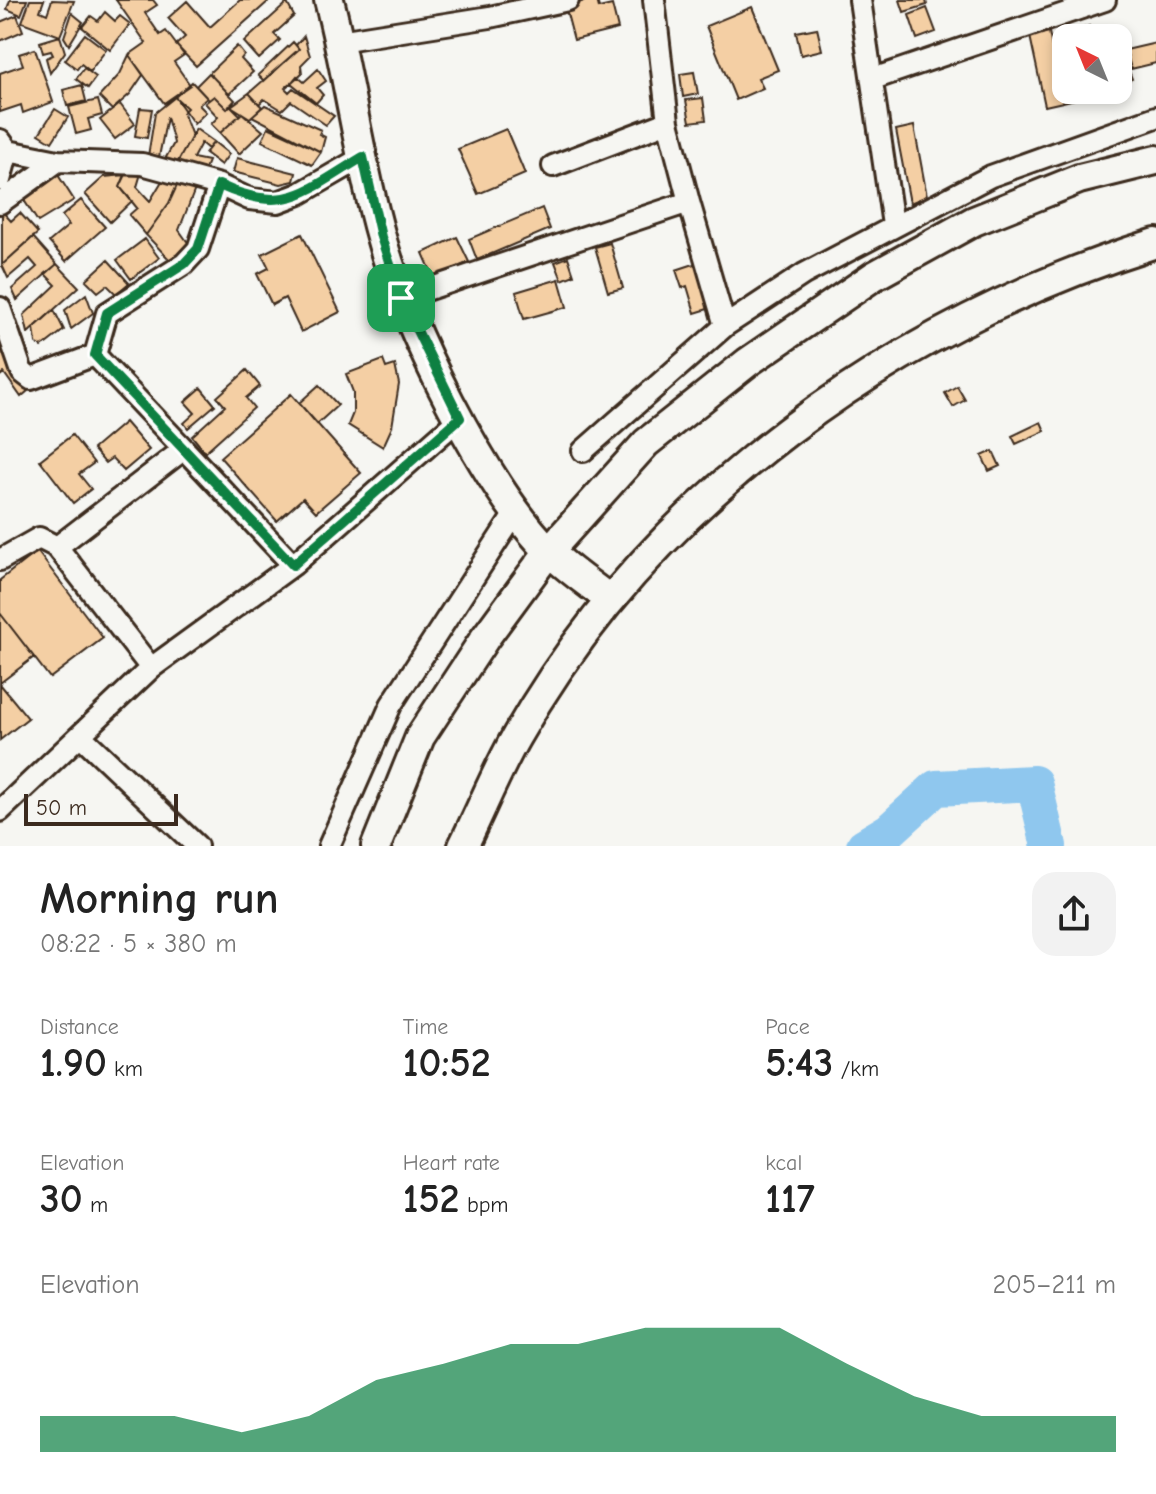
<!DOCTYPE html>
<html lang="en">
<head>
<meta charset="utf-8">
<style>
	body { margin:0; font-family:"Comic Neue",sans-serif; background:#f2f2f2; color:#222; height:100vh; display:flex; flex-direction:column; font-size:30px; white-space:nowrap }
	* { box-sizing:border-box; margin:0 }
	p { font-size:26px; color:#767676 }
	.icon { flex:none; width:44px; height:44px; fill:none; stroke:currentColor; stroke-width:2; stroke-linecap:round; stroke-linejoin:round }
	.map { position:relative; height:846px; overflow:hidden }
	.panel { display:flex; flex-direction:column; background:#fff; flex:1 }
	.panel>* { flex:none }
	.needle { width:52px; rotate:317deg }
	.fabs { position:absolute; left:1052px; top:24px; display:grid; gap:16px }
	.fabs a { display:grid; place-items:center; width:80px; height:80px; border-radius:16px; background:#fff; box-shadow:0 4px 12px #0003; font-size:40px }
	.scale { position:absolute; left:24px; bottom:20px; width:154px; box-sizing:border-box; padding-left:8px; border:4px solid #3b2a1e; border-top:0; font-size:22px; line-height:28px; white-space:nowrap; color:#3b2a1e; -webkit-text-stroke:6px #f6f6f2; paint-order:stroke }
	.pin { position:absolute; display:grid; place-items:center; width:68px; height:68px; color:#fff; margin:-34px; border-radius:16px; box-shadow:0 4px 12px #0006 }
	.round { display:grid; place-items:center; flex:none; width:84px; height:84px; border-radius:24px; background:#f2f2f2 }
	.head { display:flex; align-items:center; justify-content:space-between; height:136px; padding:0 40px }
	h1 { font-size:44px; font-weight:600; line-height:60px }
	.metrics { display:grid; grid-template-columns:repeat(3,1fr); gap:12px; height:136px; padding:8px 40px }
	.metrics div { display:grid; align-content:center }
	.metrics b { font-size:40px; font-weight:600 }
	.metrics small { font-size:22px; font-weight:400 }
	.metrics p { font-size:22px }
	.chart { height:224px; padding:16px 40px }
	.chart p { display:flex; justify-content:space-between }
	.chart svg { width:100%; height:144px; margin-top:8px; fill:#0b8043; opacity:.7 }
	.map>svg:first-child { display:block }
</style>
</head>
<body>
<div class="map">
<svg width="1156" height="846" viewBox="0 0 1156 846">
	<rect width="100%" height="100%" fill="#f6f6f2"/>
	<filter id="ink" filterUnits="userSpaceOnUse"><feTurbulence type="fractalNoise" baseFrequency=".0125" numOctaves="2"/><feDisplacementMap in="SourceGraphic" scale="16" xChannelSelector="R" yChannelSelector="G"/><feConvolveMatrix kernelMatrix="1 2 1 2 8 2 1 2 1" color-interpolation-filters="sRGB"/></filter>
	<g filter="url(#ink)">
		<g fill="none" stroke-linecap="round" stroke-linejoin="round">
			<path stroke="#8fc7ee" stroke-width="36" d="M864,846L889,831L936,788L1034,783L1049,846"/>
		</g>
		<path fill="#f4cfa4" stroke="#3b2a1e" stroke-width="2" d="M10,0H27L21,15L7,9Z
			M30,0H44L40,11L47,14L52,0L74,1L60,36L22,22Z
			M116,0H153L157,5L145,13L160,35L166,31L184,55L174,62L190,85L164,103L129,55L146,43Z
			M240,0H270L196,66L176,45L185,37L168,18L187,1L210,27Z
			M589,0H597L599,8L612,5L618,29L574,40L565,6Z
			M900,0H926L927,5L904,12Z
			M287,3L294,16L274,34L280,40L259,59L244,42Z
			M752,7L778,70L758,78L763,88L736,100L706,26Z
			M927,8L936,32L917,39L909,15Z
			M105,12L115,21L120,16L130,24L110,50L82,27L91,16L98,21Z
			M72,13L83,22L69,45L64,37Z
			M17,15L23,31L0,41V22Z
			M1089,26L1093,38H1072L1070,33Z
			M817,28L822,50L801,55L796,32Z
			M1068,28L1071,38H1066V62L1057,32Z
			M1049,32L1063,102L1045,106L1030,36Z
			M85,34L106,50L90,71L81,64L77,69L65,60Z
			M60,36L65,52L50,73L46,58L53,55L51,51L43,53L40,42Z
			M304,36L310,56L301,65L302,73L285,88L289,92L293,88L334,116L326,125L291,101L282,110L264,99L259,104L249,93L299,49L296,45Z
			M293,42L299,49L264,81L258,75Z
			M1156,43V63L1131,69L1126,50Z
			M237,46L244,55L241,59L253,72L229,94L209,73Z
			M35,49L53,102L23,113L21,105L0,112V73L23,65L19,54Z
			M129,55L143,75L130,94L112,110L99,97L120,74Z
			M1126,63L1132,79L1118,84V66Z
			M84,68L96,77L88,88L76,79Z
			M318,69L326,81L317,88L323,95L316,103L291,83L297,76L304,82Z
			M694,72L698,94L683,97L680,74Z
			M209,73L235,100L227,109L214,96L209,100L196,86Z
			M1066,76V90H1084L1086,96L1063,102L1058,79Z
			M192,82L207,98L199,105L206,112L194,124L175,97Z
			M82,85L86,101L67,106L63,90Z
			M249,93L262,107L250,118L231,106Z
			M214,96L227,109L230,105L240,115L220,133L211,124L218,117L205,103Z
			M175,97L187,108L183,112L192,136L176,165L164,161L174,143L167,117L159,157L148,156L155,113Z
			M703,98L706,120L690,122L686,100Z
			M98,100L102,115L88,119L91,130L76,134L69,107Z
			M120,104L135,124L115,139L100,120Z
			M265,105L321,130L319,134L325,137L321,152L252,116Z
			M140,108L152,109L147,138L135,136Z
			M55,109L68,117L52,142L39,134Z
			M242,113L263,131L239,154L220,133Z
			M914,126L927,196L910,203L896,130Z
			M268,127L303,143L321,152L312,165L262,141Z
			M196,129L214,142L208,149L201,143L193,158L208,161L204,171L176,165Z
			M506,129L525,174L478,194L458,149Z
			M214,142L229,154L221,165L205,153Z
			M237,158L296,173L294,181L281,184L233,172Z
			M129,168L142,170L137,187L150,201L165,176L180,179L169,203L146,235L129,215L137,208L120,187Z
			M58,175L74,200L38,222L22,197Z
			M125,175L120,187L132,201L110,222L85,194L104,177Z
			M180,179L197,184L179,230L189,244L171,261L146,235L169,203Z
			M81,200L105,227L66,261L49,242L69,225L62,216Z
			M542,208L550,229L477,260L469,239Z
			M2,211L11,221L20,213L38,233L2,265Z
			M302,234L340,312L301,332L285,298L272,305L257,274L269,268L262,254Z
			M33,237L57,264L17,300L12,289L37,267L30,259L8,278L2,265Z
			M457,237L469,262L434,278L423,253Z
			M145,239L159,258L131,279L117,260Z
			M610,243L623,288L608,292L595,247Z
			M568,257L574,275L562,280L555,262Z
			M108,260L129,283L116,294L107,285L98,292L86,280Z
			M697,263L711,308L695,313L687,286L682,288L676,270Z
			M57,264L79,287L28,333L24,315L56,285L45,274Z
			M559,279L567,307L524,319L516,292Z
			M86,294L93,313L71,329L65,310Z
			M54,310L64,330L42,347L36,343L34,328Z
			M0,349L29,390L21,397L4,373L0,376Z
			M383,360L386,368L395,365L399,384L392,427L383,447L348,425L353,413V392L346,374Z
			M247,370L260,386L246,398L254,408L205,452L192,436L225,406L217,397Z
			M319,385L338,405L317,424L299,403Z
			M957,386L965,400L953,407L945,393Z
			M201,388L215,405L188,428L184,423L195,413L185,402Z
			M291,394L361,473L316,512L303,498L277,521L220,457Z
			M125,422L149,450L124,471L112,458L105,463L93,449Z
			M1041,422L1045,431L1016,444L1012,436Z
			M72,435L94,463L79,474L91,489L73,503L40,460Z
			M993,451L1000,466L989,471L982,456Z
			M37,551L103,638L50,678L0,613V580Z
			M0,613L34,657L0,683Z
			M0,684L28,718L0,740Z"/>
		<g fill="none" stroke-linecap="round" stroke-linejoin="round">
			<defs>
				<path id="street" d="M654,0L668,122L689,202
					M860,0L893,225
					M339,41L490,17L568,0
					M873,79L1105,0
					M0,140L8,151L58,161
					M553,166L668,122
					M0,180L8,151
					M0,203L58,161L142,164L219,185L249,199L278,202L299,194L363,157
					M393,301L689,202L725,326
					M0,308L22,372L31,379L95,355L184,449
					M95,355L107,313L184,264L198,249L219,185
					M583,451L725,326L804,274L991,176L1156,117
					M57,547L184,449L293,565
					M0,560L39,538L57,547L151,668
					M81,736L197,846
					M0,811L151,668L293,565L460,418
					M329,846L391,705L516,512"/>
				<path id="secondary" d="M329,0C349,78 359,159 381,237C404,323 486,489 549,551C567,569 590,584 610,600
					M376,846L420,737L485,638L549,551L646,443L748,362L874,276L974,221L1079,179L1156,160
					M463,846C481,810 496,772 516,737C653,496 894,325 1156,243"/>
			</defs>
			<use href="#street" stroke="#3b2a1e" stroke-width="26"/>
			<use href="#secondary" stroke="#3b2a1e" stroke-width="34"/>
			<use href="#street" stroke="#f6f6f2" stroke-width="20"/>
			<use href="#secondary" stroke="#f6f6f2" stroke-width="28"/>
		</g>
	</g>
	<g fill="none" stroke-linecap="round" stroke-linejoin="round" filter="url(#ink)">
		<defs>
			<path id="route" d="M363,157L381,237L401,298L460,418L293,565L95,355L107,313L184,264L198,249L219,185C286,216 306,191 363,157Z"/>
		</defs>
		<use href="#route" stroke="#fff" stroke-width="16"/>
		<use href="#route" stroke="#0b8043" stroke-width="10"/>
	</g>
</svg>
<div class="fabs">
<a><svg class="needle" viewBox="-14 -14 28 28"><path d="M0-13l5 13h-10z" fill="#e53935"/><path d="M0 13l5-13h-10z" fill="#767676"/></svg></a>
</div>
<div class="scale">50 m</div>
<div class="pin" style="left:401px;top:298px;background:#1e9e55"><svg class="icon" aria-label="arrive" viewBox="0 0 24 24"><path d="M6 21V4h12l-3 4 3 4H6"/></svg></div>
</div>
<section class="panel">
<div class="head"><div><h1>Morning run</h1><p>08:22 · 5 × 380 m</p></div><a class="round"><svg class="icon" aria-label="share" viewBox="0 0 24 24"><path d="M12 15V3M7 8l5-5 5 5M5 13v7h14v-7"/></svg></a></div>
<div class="metrics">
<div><p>Distance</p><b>1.90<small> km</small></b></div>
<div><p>Time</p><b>10:52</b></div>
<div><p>Pace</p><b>5:43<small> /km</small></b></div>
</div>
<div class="metrics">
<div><p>Elevation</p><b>30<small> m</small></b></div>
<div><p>Heart rate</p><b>152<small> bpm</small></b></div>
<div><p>kcal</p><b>117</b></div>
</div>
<div class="chart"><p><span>Elevation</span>205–211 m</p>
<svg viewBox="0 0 160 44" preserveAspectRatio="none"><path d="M0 44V33L10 33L20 33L30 38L40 33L50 22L60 17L70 11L80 11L90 6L100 6L110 6L120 17L130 27L140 33L150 33L160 33V44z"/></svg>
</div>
</section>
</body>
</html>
